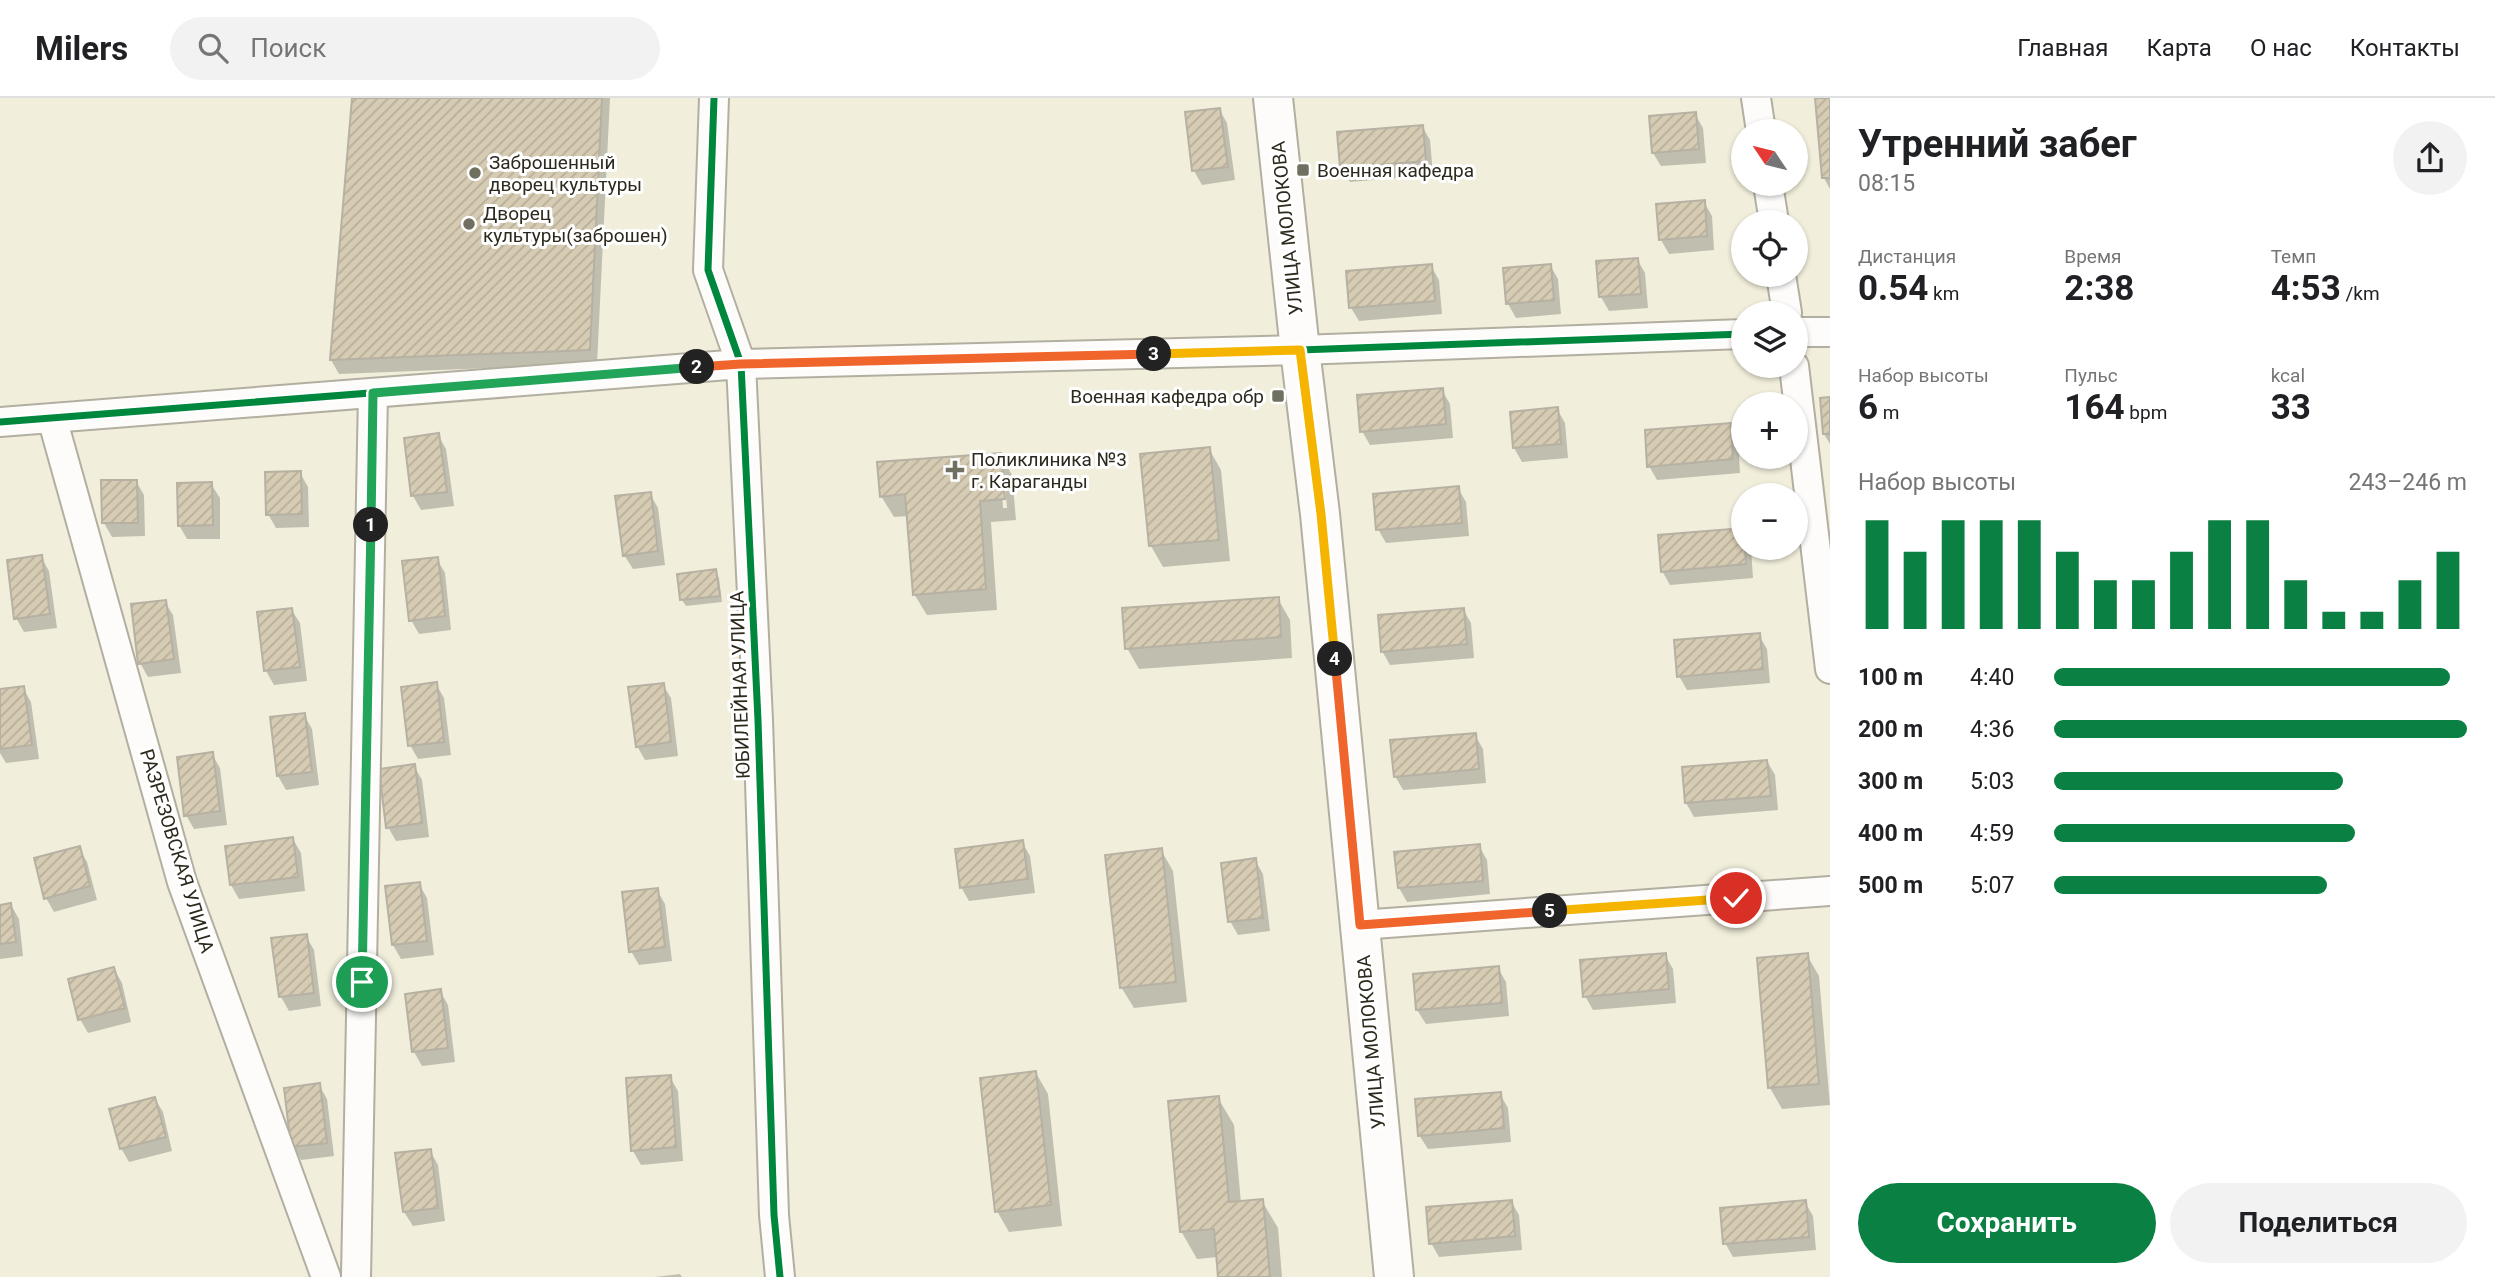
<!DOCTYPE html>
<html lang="ru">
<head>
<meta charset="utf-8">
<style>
	body { margin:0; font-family:Roboto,sans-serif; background:#f2f2f2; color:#202124; height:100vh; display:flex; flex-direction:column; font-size:26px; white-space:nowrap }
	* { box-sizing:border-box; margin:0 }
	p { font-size:23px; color:#757577 }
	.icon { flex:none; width:38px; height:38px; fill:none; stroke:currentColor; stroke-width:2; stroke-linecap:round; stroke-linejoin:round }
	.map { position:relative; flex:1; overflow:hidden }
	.drawer { display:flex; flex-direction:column; background:#fff; width:665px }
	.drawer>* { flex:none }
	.needle { width:46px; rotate:305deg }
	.tools { position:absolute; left:1731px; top:21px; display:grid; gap:14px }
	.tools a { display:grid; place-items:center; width:77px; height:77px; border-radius:50%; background:#fff; box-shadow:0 2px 5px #0004; font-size:35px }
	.pin { position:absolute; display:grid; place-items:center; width:60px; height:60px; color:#fff; margin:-30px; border:4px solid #fff; border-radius:50%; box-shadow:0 2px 7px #0007 }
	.km { position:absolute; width:35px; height:35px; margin:-18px; border-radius:50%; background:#222; color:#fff; font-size:19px; line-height:35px; text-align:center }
	.round { display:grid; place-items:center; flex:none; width:74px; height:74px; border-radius:37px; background:#f2f2f2 }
	.headline { display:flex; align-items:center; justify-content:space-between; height:119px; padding:0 28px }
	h1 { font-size:38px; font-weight:700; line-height:52px }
	.figures { display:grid; grid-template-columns:repeat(3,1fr); gap:10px; height:119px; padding:7px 28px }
	.figures div { display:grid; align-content:center }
	.figures b { font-size:35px; font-weight:700 }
	.figures small { font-size:19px; font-weight:400 }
	.figures p { font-size:19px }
	.chart { height:196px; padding:14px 28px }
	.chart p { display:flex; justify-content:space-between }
	.chart svg { width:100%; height:126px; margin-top:7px; stroke:#0b8043; stroke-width:6 }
	.action { display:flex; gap:14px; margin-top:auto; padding:14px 28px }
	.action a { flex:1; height:80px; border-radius:42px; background:#0b8043; color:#fff; font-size:28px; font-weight:700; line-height:80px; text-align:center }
	.action a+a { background:#f2f2f2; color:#202124 }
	ul { padding:0 28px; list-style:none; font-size:23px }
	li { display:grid; grid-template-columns:112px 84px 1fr; align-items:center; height:52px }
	li i { height:18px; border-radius:9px; background:#0b8043 }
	header { display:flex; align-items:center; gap:42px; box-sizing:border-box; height:98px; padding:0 35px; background:#fff; border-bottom:2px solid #e0e0e0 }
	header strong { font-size:33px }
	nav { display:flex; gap:38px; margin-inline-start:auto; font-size:24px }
	.search { width:490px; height:63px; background:#f2f2f2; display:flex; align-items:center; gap:18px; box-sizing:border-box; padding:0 24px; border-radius:38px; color:#757577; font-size:26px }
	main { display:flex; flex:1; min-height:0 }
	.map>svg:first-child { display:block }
</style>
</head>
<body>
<header>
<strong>Milers</strong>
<div class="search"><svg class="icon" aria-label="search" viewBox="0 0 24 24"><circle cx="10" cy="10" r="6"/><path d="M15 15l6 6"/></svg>Поиск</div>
<nav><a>Главная</a><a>Карта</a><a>О нас</a><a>Контакты</a></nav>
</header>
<main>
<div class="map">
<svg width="1830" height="1179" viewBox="0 0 1830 1179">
	<defs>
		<pattern id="building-hatch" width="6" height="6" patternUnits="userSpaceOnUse" patternTransform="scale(1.75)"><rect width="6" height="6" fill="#d6cbb3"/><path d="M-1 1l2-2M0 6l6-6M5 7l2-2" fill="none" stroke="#b8ae99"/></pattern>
	</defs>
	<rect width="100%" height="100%" fill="#f1eedb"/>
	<path fill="#0003" fill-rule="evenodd" d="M354,0H610L597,266L339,276L331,262Z
		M1817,0H1830V91L1824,80Z
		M1219,11L1227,25L1235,82L1202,87L1194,73Z
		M1695,16L1703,30L1706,65L1661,68L1653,55Z
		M1422,28L1430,42L1433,77L1350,84L1342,70Z
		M1704,104L1712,118L1714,152L1669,156L1661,142L1658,107Z
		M1637,161L1645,175L1648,210L1609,213L1601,199L1598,165Z
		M1550,167L1558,181L1561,216L1516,220L1508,206Z
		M1431,168L1439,182L1442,216L1359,223L1351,210Z
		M1442,292L1450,306L1453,340L1370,347L1362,333Z
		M1830,301V346L1824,336Z
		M1557,311L1565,325L1568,360L1522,364L1514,350Z
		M1730,327L1738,341L1740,375L1657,382L1649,368Z
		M438,337L446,351L454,408L421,412L413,398L406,341Z
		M1209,351L1221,372L1230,463L1163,469L1151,448Z
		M1000,356L1012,377L1016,422L991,424L997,512L927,517L914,496L909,418L894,419L881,398ZM1001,376H1004L1007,410H1003Z
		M300,375L308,389L309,429L276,430L268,416Z
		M136,383L144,397L145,438L112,439L104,425Z
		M211,386L220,400V441H187L179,427Z
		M1458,390L1466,404L1469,438L1386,445L1378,431Z
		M650,396L658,410L665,467L633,471L624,457Z
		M1743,433V450H1751L1753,480L1670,487L1662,473Z
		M41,459L49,473L57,530L24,534L16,520Z
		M437,461L445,475L451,532L419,536L411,522Z
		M715,473L719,480L722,504L686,508L682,502Z
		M1278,501L1290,522L1292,560L1139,571L1127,550Z
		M165,504L173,517L181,575L148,579L140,565Z
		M291,511L300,525L307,583L274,587L266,573Z
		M1463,511L1471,525L1474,560L1390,567L1382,553Z
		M1759,537L1767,551L1770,585L1687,592L1679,578Z
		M436,586L444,600L451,657L418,661L410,647Z
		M663,587L671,600L678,658L645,662L637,648Z
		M23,590L31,604L39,661L6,665L0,655V593Z
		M304,617L312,631L319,687L286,692L278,678L271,621Z
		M1475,637L1483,651L1486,685L1403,692L1395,678Z
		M212,656L220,670L227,727L194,731L186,717Z
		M1767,663L1775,677L1778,712L1694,719L1686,705Z
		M414,668L422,682L429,739L396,743L388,729Z
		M293,741L301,755L305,793L239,801L231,787Z
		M1022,744L1030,758L1035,795L969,803L961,789Z
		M1479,748L1487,762L1490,796L1407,804L1399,790Z
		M79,750L87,764L97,802L54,814L46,800Z
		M1161,752L1173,773L1187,904L1134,910L1121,889Z
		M1255,762L1263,776L1270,833L1238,837L1230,823Z
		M419,786L427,800L434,857L401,861L393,847L387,790Z
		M657,792L665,806L672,863L639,867L631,853Z
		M11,807L19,821L23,858L0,861V808Z
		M306,838L314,852L321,908L289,913L281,899Z
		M1665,857L1673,871L1676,905L1593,912L1585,898Z
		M1807,857L1819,878L1830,1007L1782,1011L1770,990L1759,861Z
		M1498,870L1506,884L1509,918L1426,926L1417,912Z
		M114,871L122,885L131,924L88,935L80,921Z
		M440,893L448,907L455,964L422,968L414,954L407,897Z
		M1036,975L1048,996L1062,1128L1009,1134L997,1113Z
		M670,979L678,993L683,1063L641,1067L633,1053Z
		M319,987L327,1001L334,1058L301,1062L293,1048Z
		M1500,996L1508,1010L1511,1044L1428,1051L1419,1037Z
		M1218,1000L1234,1027L1241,1105L1262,1103L1278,1130L1282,1179H1220L1218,1159L1197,1161L1181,1133Z
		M155,1001L163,1014L172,1053L129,1064L121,1050Z
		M430,1053L438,1067L445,1123L413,1128L404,1114Z
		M1511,1103L1519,1117L1522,1152L1439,1159L1431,1145Z
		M1805,1104L1813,1118L1816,1152L1733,1159L1725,1145Z
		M680,1176L682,1179H655Z"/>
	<path fill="url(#building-hatch)" stroke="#b6b1a3" stroke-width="2" d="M352,0H602L590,252L330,262Z
		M1815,0H1830V80H1822Z
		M1220,10L1228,69L1192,73L1185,14Z
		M1696,14L1699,51L1652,55L1649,18Z
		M1423,27L1426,63L1340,70L1337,34Z
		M1705,102L1707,138L1659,142L1656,106Z
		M1638,160L1641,196L1599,199L1596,163Z
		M1432,166L1435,203L1349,210L1346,173Z
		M1551,166L1554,202L1506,206L1503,170Z
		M1443,290L1446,326L1360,334L1357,297Z
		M1830,299V336H1823L1820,300Z
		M1558,309L1561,346L1513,350L1510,314Z
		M1731,325L1733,361L1647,369L1645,332Z
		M439,335L447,394L411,398L404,340Z
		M1210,349L1219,442L1149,448L1140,356Z
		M1001,355L1005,401L980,403L986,491L913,497L905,396L880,399L877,364Z
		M301,373L302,416L266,417L265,374Z
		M101,382H137L138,425H102Z
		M212,384L213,427L178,428L177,385Z
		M1459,388L1462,425L1376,432L1373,396Z
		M651,394L658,453L623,458L615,398Z
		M1743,430V450H1745L1746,466L1661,474L1658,437Z
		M42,457L50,516L14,521L7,462Z
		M438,459L445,518L409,523L402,463Z
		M716,471L720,498L680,502L677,476Z
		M1279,499L1281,539L1125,551L1122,510Z
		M166,502L174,561L138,566L131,506Z
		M292,510L300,569L264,573L257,514Z
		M1464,510L1467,546L1381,554L1378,517Z
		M1760,535L1763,571L1677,579L1674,542Z
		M437,584L444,644L408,648L401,589Z
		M664,585L671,644L636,649L628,589Z
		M24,588L32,647L0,651V591Z
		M305,615L312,674L277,678L270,619Z
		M1476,635L1479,671L1394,679L1390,642Z
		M213,654L220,713L184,718L177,659Z
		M1767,662L1771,698L1685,705L1682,669Z
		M415,666L422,725L386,730L379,671Z
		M293,739L298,779L230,787L225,748Z
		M1023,742L1028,781L960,790L955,751Z
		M1480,746L1483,783L1398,790L1394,754Z
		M80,748L90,788L44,801L34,760Z
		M1162,750L1176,884L1120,890L1105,757Z
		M1256,760L1263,820L1228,824L1221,765Z
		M420,784L427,843L392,847L385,788Z
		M658,790L665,849L629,854L622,794Z
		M11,805L16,844L0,846V807Z
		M307,836L314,895L279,899L271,840Z
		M1666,855L1669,891L1583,899L1580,862Z
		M1808,855L1819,986L1768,990L1757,860Z
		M1499,868L1502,905L1416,912L1413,876Z
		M114,869L125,910L78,922L68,881Z
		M441,891L448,950L412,954L405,896Z
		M1036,973L1051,1107L995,1114L980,980Z
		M671,977L676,1049L631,1053L626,980Z
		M320,985L327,1045L291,1049L284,990Z
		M1501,994L1504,1030L1418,1038L1415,1001Z
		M1219,998L1229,1104L1263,1101L1270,1179H1218L1214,1131L1180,1134L1168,1003Z
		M155,999L166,1039L120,1051L109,1011Z
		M431,1051L438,1110L403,1114L395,1055Z
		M1512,1102L1515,1138L1429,1146L1426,1109Z
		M1806,1102L1809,1139L1723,1146L1720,1110Z"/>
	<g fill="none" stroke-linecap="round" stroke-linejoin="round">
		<defs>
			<path id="street" d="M714,0L708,172L741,266L758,622L774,1117L780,1179
				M1756,0L1761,33
				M1768,86L1774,124
				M1781,177L1787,215
				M1796,234H1830
				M1794,268L1830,571
				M52,320L182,784L326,1179
				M0,324L741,266L1300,252L1743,236
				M1360,827L1830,793
				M356,1179L373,295"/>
			<path id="secondary" d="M1273,0L1300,252L1320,416L1394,1179"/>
		</defs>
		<use href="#street" stroke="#b2afa1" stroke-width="32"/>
		<use href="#secondary" stroke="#b2afa1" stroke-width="42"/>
		<use href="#street" stroke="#fdfcfa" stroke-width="28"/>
		<use href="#secondary" stroke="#fdfcfa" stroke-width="38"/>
		<defs>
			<path id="cycleway" d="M714,0L708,172L741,266L758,622L774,1117L780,1179
				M0,324L741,266L1300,252L1743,236"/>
		</defs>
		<use href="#cycleway" stroke="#fff" stroke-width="11"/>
		<use href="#cycleway" stroke="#00873e" stroke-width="7"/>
	</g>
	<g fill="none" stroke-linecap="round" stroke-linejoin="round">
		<defs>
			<path id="split-1" d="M362,884L371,427"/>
			<path id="split-2" d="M371,427L373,295L697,269"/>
			<path id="split-3" d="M697,269L741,266L1154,256"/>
			<path id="split-4" d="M1154,256L1300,252L1321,416L1335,561"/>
			<path id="split-5" d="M1335,561L1360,827L1550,813"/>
			<path id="split-6" d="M1550,813L1736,800"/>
		</defs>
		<use href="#split-1" stroke="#fff" stroke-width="14"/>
		<use href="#split-2" stroke="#fff" stroke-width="14"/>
		<use href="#split-3" stroke="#fff" stroke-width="14"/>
		<use href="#split-4" stroke="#fff" stroke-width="14"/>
		<use href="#split-5" stroke="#fff" stroke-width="14"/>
		<use href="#split-6" stroke="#fff" stroke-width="14"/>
		<use href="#split-1" stroke="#22a559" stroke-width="9"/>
		<use href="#split-2" stroke="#22a559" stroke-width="9"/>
		<use href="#split-3" stroke="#f0652b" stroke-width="9"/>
		<use href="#split-4" stroke="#f5b400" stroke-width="9"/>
		<use href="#split-5" stroke="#f0652b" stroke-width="9"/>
		<use href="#split-6" stroke="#f5b400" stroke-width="9"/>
	</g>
	<g fill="#716f5f" stroke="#fff" stroke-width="2.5">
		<rect x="1296" y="65" width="14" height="14" rx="3.5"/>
		<circle cx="475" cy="75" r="7"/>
		<circle cx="469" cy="126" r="7"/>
		<rect x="1271" y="291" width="14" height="14" rx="3.5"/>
		<path d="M951.5 361.5h7v7h7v7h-7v7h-7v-7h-7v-7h7z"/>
	</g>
	<g text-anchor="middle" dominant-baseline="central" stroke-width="6" stroke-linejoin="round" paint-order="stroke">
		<g font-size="19" fill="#2c2a1c" stroke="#fff" text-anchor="start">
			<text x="489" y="64">Заброшенный<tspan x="489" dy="22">дворец культуры</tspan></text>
			<text x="1317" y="72">Военная кафедра</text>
			<text x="483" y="115">Дворец<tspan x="483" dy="22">культуры(заброшен)</tspan></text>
			<text x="1264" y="298" text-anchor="end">Военная кафедра обр</text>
			<text x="971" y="361">Поликлиника №3<tspan x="971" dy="22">г. Караганды</tspan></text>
		</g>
		<g font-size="19" fill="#2c2a1c" stroke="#fff">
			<text transform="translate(1287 130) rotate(-96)">УЛИЦА МОЛОКОВА</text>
			<text transform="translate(740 587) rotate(-92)">ЮБИЛЕЙНАЯ УЛИЦА</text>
			<text transform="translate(177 753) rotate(73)">РАЗРЕЗОВСКАЯ УЛИЦА</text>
			<text transform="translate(1371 944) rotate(-95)">УЛИЦА МОЛОКОВА</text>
		</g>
	</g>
</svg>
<div class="tools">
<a><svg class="needle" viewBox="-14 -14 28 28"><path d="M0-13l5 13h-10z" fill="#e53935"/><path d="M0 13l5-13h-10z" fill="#757577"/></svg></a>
<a><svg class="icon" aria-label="locate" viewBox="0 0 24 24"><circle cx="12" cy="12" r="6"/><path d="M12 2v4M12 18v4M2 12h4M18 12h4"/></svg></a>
<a><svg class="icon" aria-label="layers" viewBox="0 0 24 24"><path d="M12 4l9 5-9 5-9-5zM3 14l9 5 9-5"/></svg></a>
<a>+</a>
<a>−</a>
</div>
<div class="pin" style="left:362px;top:884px;background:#1e9e55"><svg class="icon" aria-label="arrive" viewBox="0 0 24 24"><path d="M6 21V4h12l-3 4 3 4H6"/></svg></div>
<div class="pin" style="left:1736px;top:800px;background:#d93025"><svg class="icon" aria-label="check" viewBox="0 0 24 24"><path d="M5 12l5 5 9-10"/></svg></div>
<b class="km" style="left:371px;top:427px">1</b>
<b class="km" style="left:697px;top:269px">2</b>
<b class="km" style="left:1154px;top:256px">3</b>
<b class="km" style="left:1335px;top:561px">4</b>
<b class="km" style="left:1550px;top:813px">5</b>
</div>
<section class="drawer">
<div class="headline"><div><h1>Утренний забег</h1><p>08:15</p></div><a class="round"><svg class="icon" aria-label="share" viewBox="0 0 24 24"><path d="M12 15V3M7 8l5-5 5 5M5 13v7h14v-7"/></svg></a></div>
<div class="figures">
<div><p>Дистанция</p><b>0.54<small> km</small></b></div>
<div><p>Время</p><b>2:38</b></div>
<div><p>Темп</p><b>4:53<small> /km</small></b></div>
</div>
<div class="figures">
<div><p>Набор высоты</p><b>6<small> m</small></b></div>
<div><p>Пульс</p><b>164<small> bpm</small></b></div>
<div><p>kcal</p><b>33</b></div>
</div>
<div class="chart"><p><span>Набор высоты</span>243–246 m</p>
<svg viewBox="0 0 160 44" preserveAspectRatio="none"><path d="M5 44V6M15 44V17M25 44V6M35 44V6M45 44V6M55 44V17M65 44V27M75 44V27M85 44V17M95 44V6M105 44V6M115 44V27M125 44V38M135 44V38M145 44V27M155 44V17"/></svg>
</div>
<ul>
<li><b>100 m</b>4:40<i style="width:96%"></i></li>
<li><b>200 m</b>4:36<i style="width:100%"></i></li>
<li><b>300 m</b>5:03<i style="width:70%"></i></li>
<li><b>400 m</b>4:59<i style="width:73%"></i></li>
<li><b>500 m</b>5:07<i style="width:66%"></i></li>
</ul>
<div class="action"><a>Сохранить</a><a>Поделиться</a></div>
</section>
</main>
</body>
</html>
